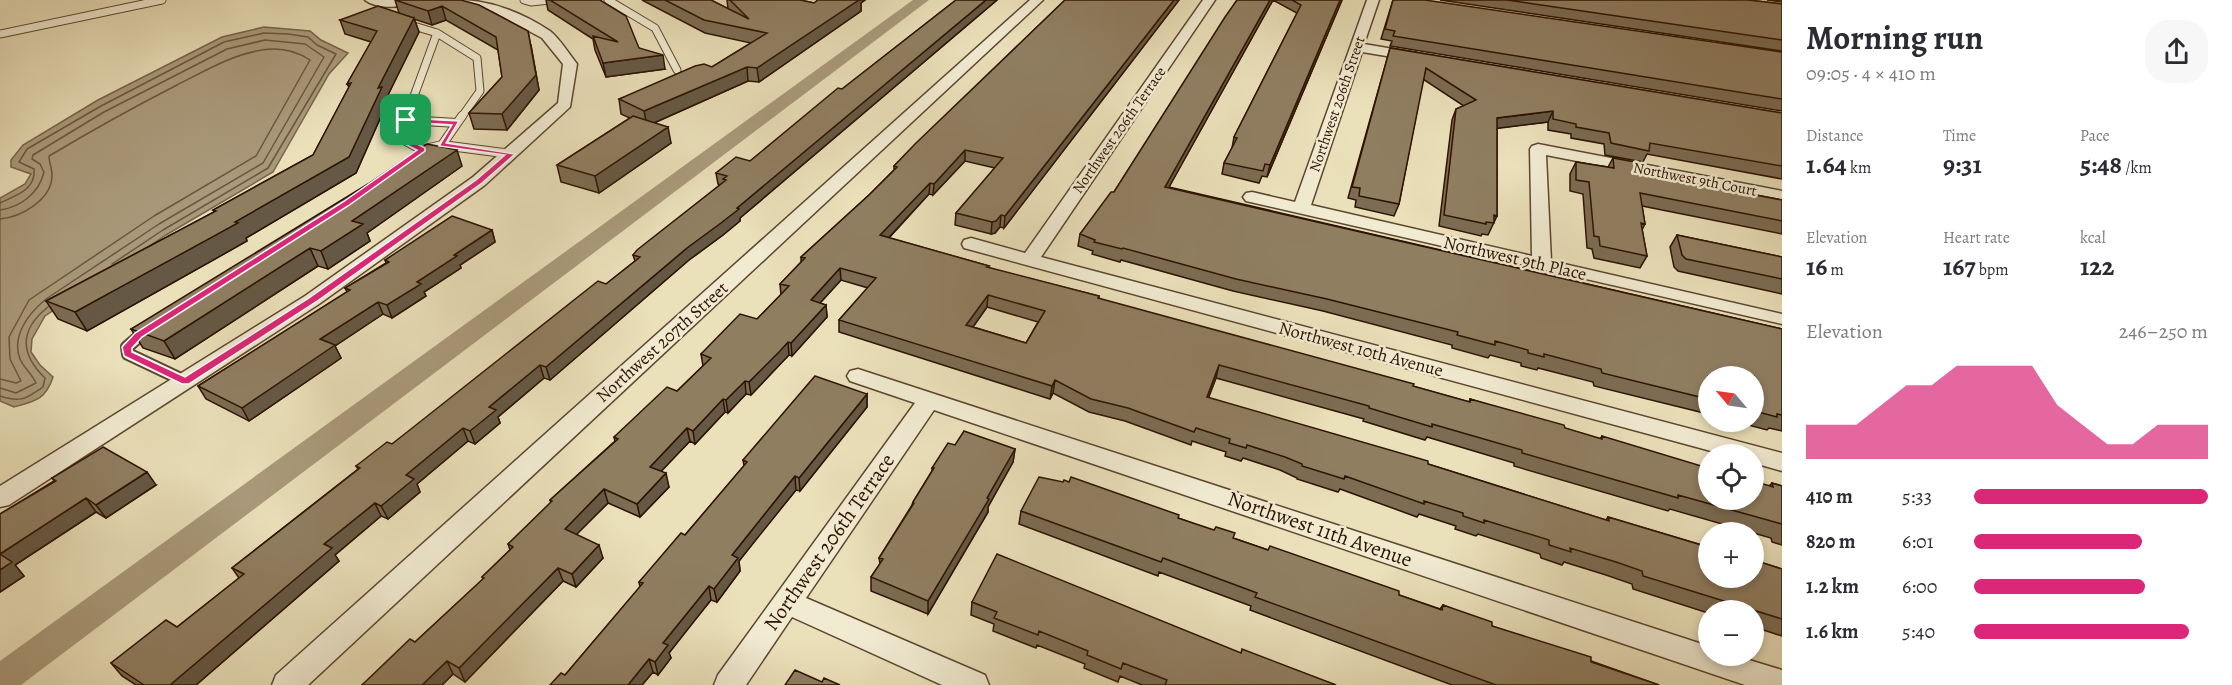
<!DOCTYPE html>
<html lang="en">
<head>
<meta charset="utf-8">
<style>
	body { margin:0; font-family:Alegreya,serif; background:#f7f7f7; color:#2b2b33; height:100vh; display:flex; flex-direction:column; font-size:22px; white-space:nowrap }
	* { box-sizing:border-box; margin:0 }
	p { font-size:20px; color:#7c7c81 }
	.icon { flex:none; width:33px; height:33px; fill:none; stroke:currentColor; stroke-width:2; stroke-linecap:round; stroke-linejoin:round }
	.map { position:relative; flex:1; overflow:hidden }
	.panel { display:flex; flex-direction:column; background:#fff; width:450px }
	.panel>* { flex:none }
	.needle { width:39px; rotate:299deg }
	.tools { position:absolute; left:1698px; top:366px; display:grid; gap:12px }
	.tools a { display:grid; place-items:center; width:66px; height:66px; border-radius:50%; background:#fff; box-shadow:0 3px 9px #0003; font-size:30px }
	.pin { position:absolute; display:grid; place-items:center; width:51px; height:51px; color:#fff; margin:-26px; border-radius:12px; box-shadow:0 3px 9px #0006 }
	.round { display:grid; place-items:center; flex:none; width:63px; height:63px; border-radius:24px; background:#f7f7f7 }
	.headline { display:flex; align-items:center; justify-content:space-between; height:102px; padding:0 24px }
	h1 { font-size:33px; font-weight:600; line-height:45px }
	.metrics { display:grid; grid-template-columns:repeat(3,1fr); gap:9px; height:102px; padding:6px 24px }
	.metrics div { display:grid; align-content:center }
	.metrics b { font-size:26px; font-weight:600 }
	.metrics small { font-size:16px; font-weight:400 }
	.metrics p { font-size:16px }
	.chart { height:168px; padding:12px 24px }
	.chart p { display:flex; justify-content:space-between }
	.chart svg { width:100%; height:108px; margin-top:6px; fill:#db2777; opacity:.7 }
	ul { padding:0 24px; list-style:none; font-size:20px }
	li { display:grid; grid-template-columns:96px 72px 1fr; align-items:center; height:45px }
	li i { height:15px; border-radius:8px; background:#db2777 }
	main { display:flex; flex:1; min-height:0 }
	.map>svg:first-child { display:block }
</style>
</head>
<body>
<main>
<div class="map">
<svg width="1782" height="685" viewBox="0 0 1782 685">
	<rect width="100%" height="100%" fill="#eae0ba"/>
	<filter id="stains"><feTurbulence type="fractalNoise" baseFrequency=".00333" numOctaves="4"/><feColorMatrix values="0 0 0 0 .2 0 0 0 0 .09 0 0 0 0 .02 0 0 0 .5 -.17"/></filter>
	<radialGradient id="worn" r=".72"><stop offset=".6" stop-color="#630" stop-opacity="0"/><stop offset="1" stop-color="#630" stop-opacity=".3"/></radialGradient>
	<path fill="#aa9a7b" stroke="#78644a" stroke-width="1.5" d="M264,27L310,31L321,40L348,53L329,74L273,172L166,235L45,316L32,339L31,352L40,365L53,377C46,399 36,401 14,407L0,401V198L25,184L31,174L11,167V160L23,145L98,100L222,37Z"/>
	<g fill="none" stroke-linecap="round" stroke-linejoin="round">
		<path stroke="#6c563e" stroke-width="1.5" d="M0,203C16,195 36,190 34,169L19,162L27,149L101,106L224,42L264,33L288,34L308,37L317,45L336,54L268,168L163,230L112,264
			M0,210C21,207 39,193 44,172L40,164L32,159L33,155L104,112L227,49L265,40L305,44L324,57L263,163L159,224L46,299
			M0,219C21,217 52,200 52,175C52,169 49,162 49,156C91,131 134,107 177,85C205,71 231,55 262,50C280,47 295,50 310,60L256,156L154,216L29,300L9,337L10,359L21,381L16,383L0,379
			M0,388L16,393L36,383C32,374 24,368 20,359C11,336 29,313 45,300
			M0,396C21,403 25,399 43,387L45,378C20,354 19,330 48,307"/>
		<path fill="#aa9a7b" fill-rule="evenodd" d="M913,0H929L21,685H0V661Z"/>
		<defs>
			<path id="lane-far2" d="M524,0L531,2L550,0
				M608,0L655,28L677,70
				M404,23L437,33L406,118
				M437,33L477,58L480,91L461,118
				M0,34L162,0"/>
			<path id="lane-far1" d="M407,116L401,131L406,141L422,150
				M406,120L457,123
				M442,145L462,116
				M425,149L442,145L511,154"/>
			<path id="lane" d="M148,329L127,347L128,354L185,381"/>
			<path id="street" d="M365,0H414C403,9 376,9 365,0Z
				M458,0C491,0 523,13 550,31C560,39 569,54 577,64L570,107L485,185L319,304L9,505L0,507V486L305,296L473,177L558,103L563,64L542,38L492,11L460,3Z
				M1030,0H1043L308,685H272L276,675Z
				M1203,0H1215L1041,257L1782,453V471L1754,463V454H1722L964,248L962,244L964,240L971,238L1025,253Z
				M1367,0H1379L1364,44L1417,53L1424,57L1417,61L1362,52L1311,205L1532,256L1530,149L1532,146L1538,144L1782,191V201L1546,155L1551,261L1782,314V324L1246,201L1243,197L1246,193L1252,192L1295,202Z
				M858,369L1708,646V656H1736L1782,670V685H1745L934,410L806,598L985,675L989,685H942L792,617L746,685H714L718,675L915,403L850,381L847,376L850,371Z"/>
		</defs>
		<use href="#lane-far2" stroke="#5d462f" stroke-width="9"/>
		<use href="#lane-far1" stroke="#5d462f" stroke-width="10"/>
		<use href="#lane" stroke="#5d462f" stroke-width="14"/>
		<use href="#street" stroke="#5d462f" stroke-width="3"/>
		<use href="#lane-far2" stroke="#f1ebd2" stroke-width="7"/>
		<use href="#lane-far1" stroke="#f1ebd2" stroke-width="8"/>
		<use href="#lane" stroke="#f1ebd2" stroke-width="10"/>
		<use href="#street" fill="#f1ebd2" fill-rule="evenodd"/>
	</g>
	<path fill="#7c6c53" stroke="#2e1301" stroke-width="1.5" fill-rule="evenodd" d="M395,0H461L531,45L539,90L507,130L474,129L469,113L502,77L498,50L446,20L432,25L414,19L419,32L386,99L387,103L356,173L246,238L247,241L87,331L58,319L46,301L214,212L213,210L313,155L349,87L347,84L371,42L345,34L340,20L399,13Z
		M546,0H600L639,48L665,69L606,77L595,50L593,39L548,10Z
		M642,0H711L728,9L727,0H800L814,3L818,0H865L861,3V11L759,82L748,81L654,123L671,143L599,193L561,182L557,165L630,118L621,114L619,99L712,67L751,43L705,33Z
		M956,0H997L740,218V221L723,235L689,260L550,380L544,378L498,417L500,423L475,444L468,441L417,484L420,492L388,519L381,516L335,555L339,561L196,685H136L122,676L111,663L177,627L239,578L232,568L358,469L356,466L392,444L606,284L635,261L633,255L720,185L718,184L716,173L750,161Z
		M1065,0H1179L1004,228L1000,227L995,233L991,234L955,225L956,213L995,168L965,161L933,195L929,194L889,238L989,266L988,268L1099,296V299L1469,402L1470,399L1600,439L1602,436L1708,500L1769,486L1772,483L1782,486V545L1772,542L1771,538L1670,509L1668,511L1514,466V463L1427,437L1425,440L1363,421L1364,419L1216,378L1208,398L1428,464L1606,520L1608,517L1782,569V636L1754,627V610H1708V613L1633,589L1632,584L1606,575L1564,562L1562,565L1541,558L1540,554L1478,534L1476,536L1455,529L1456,526L1419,514L1417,517L1340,489L1338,492L1297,479V478L1280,470L1243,458L1241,461L1225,456L1226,452L1192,441L1191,445L1125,421L1089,412L1053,393L1050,399L839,332V320L868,288L841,280L820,303L826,305L827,317L792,356L789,355L781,363L751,395L746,394L728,413L725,412L695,444L690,441L661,471L669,487L640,517L608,503L576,534L603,558L576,587L563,581L465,682L453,674L442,685H362L415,642L483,579L482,577L510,550L508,544L551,503L550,500L615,441L614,437L677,391L703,366L701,354L757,319L781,295L780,284L801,262V257L869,195L894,170V166ZM987,307L1038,322L1026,343L973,327Z
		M1237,0H1342L1267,177L1262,176L1259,183L1222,174L1224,163L1232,148L1234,137L1297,13L1273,0L1169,187L1782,329V431L1769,428L1767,430L1748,425L1747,422H1754V376H1708V414L1594,386L1593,382L1538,368L1537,370L1521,366V363L1490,355L1488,358L1452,348V345L1323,311L1233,291L1121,260L1120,262L1092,254L1093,251L1078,246L1080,234L1114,192Z
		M1393,0L1782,52V111L1390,46L1392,41L1381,39Z
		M1440,0H1748L1782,4V51Z
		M1767,0H1782V2Z
		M1390,48L1782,113V179L1647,154L1643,162L1605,155L1604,144L1571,138V134L1548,130V122L1497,128V216L1488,235L1482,234L1481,236L1439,226L1452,120L1456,109L1464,106L1423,79L1399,204L1394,216L1355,207L1356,200L1348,198Z
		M1613,158L1645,174L1782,200V234L1642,206L1645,224L1642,230L1647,256L1640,268L1594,258L1592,249L1587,248L1583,194L1570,191V174L1576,162L1608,167Z
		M462,166L367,233L370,241L328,269L318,266L175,359L143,348L131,329Z
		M492,230L495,242L460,265L461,268L424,292L426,296L392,318L383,314L335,346L341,358L249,421L206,399L198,386L347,292L345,288L386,263L385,260Z
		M1677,235L1782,257V294L1678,271L1674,267L1670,247Z
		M867,394V407L800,491L796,490L760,534L739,561L740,571L717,602L711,600L695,619L669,653L671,658L658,675L653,672L642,685H550L565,675L640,587L639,582L685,535L744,466L743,460Z
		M955,445L1015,449L1013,462L988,507V512L928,614L871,591V577L880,564L879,558L912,505L913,502L932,471V468Z
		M52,478L156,485L106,518L96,512L15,565L24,576L0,592V514L54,481Z
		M1063,482H1069L1178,518L1233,538L1440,609L1443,605L1492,626L1659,685H1452L1250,610L1251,606L1159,572L1158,576L1019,524L1021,511Z
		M972,602L1241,653L1336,685H1142L1120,676L1118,682L1084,668L1085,664L1037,645L1036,648L993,631L994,624L971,615Z"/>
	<path fill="#655844" stroke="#2e1301" stroke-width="1.5" d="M852,0H865L861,3V11L759,82L757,68Z
		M986,0H997L740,218V221L723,235L689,260L550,380L546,367L687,248L737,208Z
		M1174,0H1179L1004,228L1005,216Z
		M1270,0H1273L1163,198L1165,187Z
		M1340,0H1342L1267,177L1270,165Z
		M442,6L446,20L432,25L428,11Z
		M414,18L419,32L386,99L387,103L356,173L246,238L247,241L87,331L75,312L349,157L378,88Z
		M528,31L539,90L507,130L502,114Z
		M663,55L665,69L606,77L603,63Z
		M747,67L748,81L647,126L644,111Z
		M1553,111L1548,122L1492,129L1497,118Z
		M668,127L671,143L599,193L595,176Z
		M457,150L462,166L367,233L370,241L328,269L321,251L352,221Z
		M965,150V161L933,195L934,184Z
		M930,183L929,194L880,247V235Z
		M1001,215L1000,227L995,233L991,234L992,222Z
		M492,230L495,242L460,265L461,268L424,292L426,296L392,318L387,305L417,282L454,255Z
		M310,248L318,266L175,359L164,341Z
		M840,268L841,280L812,312L811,300Z
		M988,295L987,307L965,338L966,325Z
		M378,302L383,314L335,346L341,358L249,421L242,408L320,339Z
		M826,305L827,317L792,356L791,343Z
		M788,342L789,355L751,395L749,382Z
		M540,365L544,378L498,417L500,423L475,444L470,431L489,407Z
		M1219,365L1216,378L1204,410L1207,397Z
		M1055,380L1053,393L1050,399L1052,386Z
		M745,381L746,394L728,413L726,400Z
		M867,394V407L800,491L799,478Z
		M723,399L725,412L695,444L693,431Z
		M463,428L468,441L417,484L420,492L388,519L381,506L406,475Z
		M687,428L690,441L653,480L650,467Z
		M1015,449L1013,462L988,507V512L928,614V601Z
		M147,472L156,485L106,518L96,505Z
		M666,473L669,487L640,517L637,504Z
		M795,476L796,490L739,561L740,571L717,602L714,589L732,555Z
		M604,489L608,503L569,542L565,529Z
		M86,498L96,512L15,565L24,576L0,592V554Z
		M375,503L381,516L335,555L339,561L196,685H170L324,544Z
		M599,545L603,558L576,587L572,574Z
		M558,568L563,581L465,682L459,668Z
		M709,586L711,600L669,653L671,658L658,675L655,662L663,643Z
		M649,659L653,672L642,685H628Z
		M447,661L453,674L442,685H422Z"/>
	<path fill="#907e61" stroke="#2e1301" stroke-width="1.5" fill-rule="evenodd" d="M395,0H461L479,5L528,31L536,75L502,114L469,113L502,77L496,37L442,6L428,11Z
		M550,0H600L626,16L639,48L663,55L603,63L593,36L618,42Z
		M665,0H711L749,19L730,0H800L814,3L818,0H859L757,68L747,67L644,111L619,99L695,66L704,64L712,67L767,33L704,20Z
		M956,0H986L737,208L739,209L721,223L687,248L546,367L540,365L489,407L496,410L470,431L463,428L406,475L414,479L381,506L375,503L324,544L332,548L170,685H144L111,663L166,620L177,627L244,574L232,568L360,468L356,466L387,442L392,444L598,281L606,284L640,257L633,255L637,250L726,180L723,179L727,176L716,173L736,157L750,161L838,88L842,89Z
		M1065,0H1174L1005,216L1001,215L996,221L992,222L956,213L1003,158L965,150L934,184L930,183L880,235L989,266L987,267L1099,296L1098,298L1414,384L1413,386L1470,402V399L1564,425L1565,428L1602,439V436L1708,468V500H1754V481L1773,487L1772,483L1782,486V524L1678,495V498L1522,453V450L1432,424V427L1369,408V406L1219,365L1207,397L1428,461V464L1609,521L1608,517L1708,547V578H1754V560L1782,569V619L1643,576L1642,571L1616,562L1570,548L1571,552L1549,545V540L1484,520V523L1463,516V513L1424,501V504L1345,476L1344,479L1302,466V464L1285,457L1247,445L1246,448L1229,443L1230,439L1196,428L1194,432L1128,408L1091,399L1055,380L1052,386L839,320L876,278L840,268L811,300L826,305L791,343L788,342L780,351L749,382L745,381L726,400L723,399L693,431L687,428L650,467L666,473L637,504L604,489L565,529L599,545L572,574L558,568L459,668L447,661L422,685H362L410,639L415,642L484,578L482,577L513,547L508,544L552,501L550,500L618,439L614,437L667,387L677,391L711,358L701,354L740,314L757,319L789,286L780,284L805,258L801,257L869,195L897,167L894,166L915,144ZM988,295L1045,311L1026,343L966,325Z
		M1237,0H1270L1165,187L1782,329V415L1777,414V417L1758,412L1757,408L1754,407V376H1708V399L1602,373L1601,369L1544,354V357L1528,353V350L1495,341V345L1457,335L1458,332L1327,299L1236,279L1123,248L1122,249L1094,242L1095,240L1080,234L1111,192H1114L1225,17Z
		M1292,0H1340L1270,165L1265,164L1263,171L1224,163L1237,138L1234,137L1301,5Z
		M1393,0H1425L1782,52V99L1393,36L1395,31L1385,29Z
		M1507,0H1748L1782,4V40Z
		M378,6L414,18L378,88L382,87L349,157L235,222L238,223L75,312L46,301L216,211L213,210L313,155L351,83L347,84L377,31L340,20Z
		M1390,48L1782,113V166L1650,143L1649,151L1611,143L1609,133L1576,127V124L1553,119V111L1497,118V216L1494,215V223L1486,222V224L1444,215L1456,109L1476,100L1426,68L1399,204L1359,196L1360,188L1352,187Z
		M633,116L668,127L595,176L557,165Z
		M427,144L457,150L352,221L363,224L321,251L310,248L164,341L131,329L368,184Z
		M1613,158L1646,164L1645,174L1782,200V221L1640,193L1645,224L1641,223L1647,256L1600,246L1599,237L1594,236L1589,182L1576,180V162L1614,168Z
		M452,216L492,230L454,255L457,256L417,282L421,284L387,305L378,302L320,339L335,345L242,408L198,386L350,290L345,288L389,262L385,260Z
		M1677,235L1782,257V279L1686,259L1682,255Z
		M815,376L867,394L799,478L795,476L732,555L738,558L714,589L709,586L693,606L663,643L668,645L655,662L649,659L628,685H550L561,673L565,675L643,583L639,582L681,533L685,535L747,462L743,460Z
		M964,431L1015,449L987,498L989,499L928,601L871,577L883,559L879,558L914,503L913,502L934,468H932L948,443L955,445Z
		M103,447L147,472L96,505L86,498L0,554V514L56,481L52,478Z
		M1039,477L1063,482L1064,480L1069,482L1071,477L1179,515L1178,518L1214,530L1216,527L1235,533L1233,538L1268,550L1270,546L1399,591V595L1442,610L1443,605L1492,622V626L1591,657V662L1659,685H1496L1255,597L1257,593L1163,558L1161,562L1021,511Z
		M0,554L12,562L0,570Z
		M997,554L1241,653L1242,649L1336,685H1165L1167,680L1123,663L1121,669L1087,655L1088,651L1039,631L1038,635L994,618L997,612L972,602Z
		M795,670L822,682L824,678L840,685H785Z"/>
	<path fill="#db2777" stroke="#fff" stroke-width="1.5" fill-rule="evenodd" d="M403,118L459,121L446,143L515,154L482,183L316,302L189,384H182L124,356L122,347L135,333L343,202L417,150L403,143L398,131ZM408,122L452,125L439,146L505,155L476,180L309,298L185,377L132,352V348L142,337L348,206L425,151V148L409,140L405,131Z"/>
	<g text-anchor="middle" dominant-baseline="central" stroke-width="5" stroke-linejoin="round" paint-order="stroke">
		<g font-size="15" fill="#2e1301" stroke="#f1ebd2">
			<text transform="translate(1337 104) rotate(-71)">Northwest 206th Street</text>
			<text transform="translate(1119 130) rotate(-55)">Northwest 206th Terrace</text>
			<text transform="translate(1695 179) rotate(11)">Northwest 9th Court</text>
		</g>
		<g font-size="18" fill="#2e1301" stroke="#f1ebd2">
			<text transform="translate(1515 258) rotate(13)">Northwest 9th Place</text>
			<text transform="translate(662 342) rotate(-42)">Northwest 207th Street</text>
			<text transform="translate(1361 349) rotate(15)">Northwest 10th Avenue</text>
		</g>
		<g font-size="21" fill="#2e1301" stroke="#f1ebd2">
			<text transform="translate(1320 529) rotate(19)">Northwest 11th Avenue</text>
			<text transform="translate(829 542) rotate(-55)">Northwest 206th Terrace</text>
		</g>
	</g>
	<rect width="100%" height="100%" filter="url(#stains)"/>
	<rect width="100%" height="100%" fill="url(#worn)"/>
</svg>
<div class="tools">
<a><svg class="needle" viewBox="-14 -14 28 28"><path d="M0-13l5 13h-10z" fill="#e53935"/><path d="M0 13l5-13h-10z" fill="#7c7c81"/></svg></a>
<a><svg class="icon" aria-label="locate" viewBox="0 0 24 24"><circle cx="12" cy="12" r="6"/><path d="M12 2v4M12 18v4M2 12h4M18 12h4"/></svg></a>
<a>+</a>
<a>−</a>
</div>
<div class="pin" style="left:406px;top:120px;background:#1e9e55"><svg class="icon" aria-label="arrive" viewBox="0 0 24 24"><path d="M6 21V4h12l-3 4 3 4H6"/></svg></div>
</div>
<section class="panel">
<div class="headline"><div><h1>Morning run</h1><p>09:05 · 4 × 410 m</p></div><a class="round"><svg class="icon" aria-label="share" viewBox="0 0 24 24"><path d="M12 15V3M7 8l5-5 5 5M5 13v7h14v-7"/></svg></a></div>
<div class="metrics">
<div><p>Distance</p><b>1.64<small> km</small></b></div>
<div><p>Time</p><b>9:31</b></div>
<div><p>Pace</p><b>5:48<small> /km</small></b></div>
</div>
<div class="metrics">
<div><p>Elevation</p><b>16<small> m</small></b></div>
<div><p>Heart rate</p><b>167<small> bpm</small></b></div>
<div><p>kcal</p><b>122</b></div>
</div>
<div class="chart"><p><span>Elevation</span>246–250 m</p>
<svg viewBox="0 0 160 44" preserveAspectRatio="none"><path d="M0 44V30L10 30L20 30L30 22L40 14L50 14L60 6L70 6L80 6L90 6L100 22L110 30L120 38L130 38L140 30L150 30L160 30V44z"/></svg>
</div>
<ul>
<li><b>410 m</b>5:33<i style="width:100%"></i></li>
<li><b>820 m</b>6:01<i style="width:72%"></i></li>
<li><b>1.2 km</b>6:00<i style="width:73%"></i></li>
<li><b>1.6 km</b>5:40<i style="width:92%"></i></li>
</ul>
</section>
</main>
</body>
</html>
